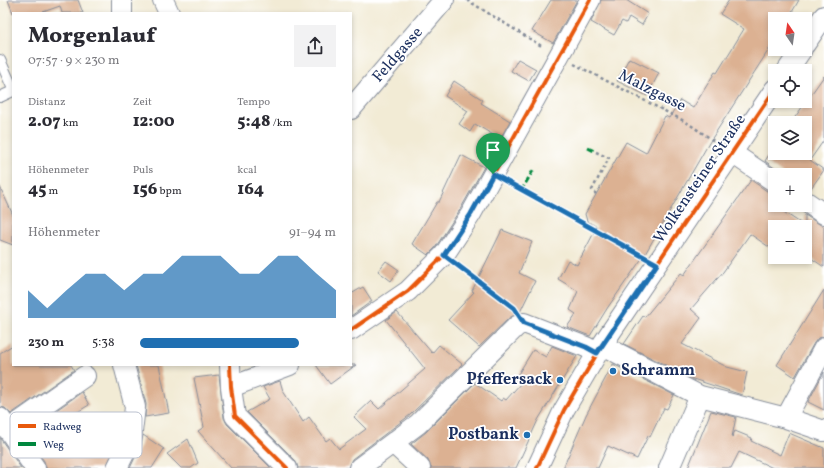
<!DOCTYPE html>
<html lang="de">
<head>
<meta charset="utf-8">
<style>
	body { margin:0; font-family:Vollkorn,serif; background:#f2f2f3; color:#2b2b33; height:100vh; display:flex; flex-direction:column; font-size:15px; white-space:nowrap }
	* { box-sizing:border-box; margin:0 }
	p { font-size:13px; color:#7c7c81 }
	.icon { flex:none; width:22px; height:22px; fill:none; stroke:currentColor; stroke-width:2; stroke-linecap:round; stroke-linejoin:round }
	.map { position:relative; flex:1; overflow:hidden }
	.panel { position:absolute; left:12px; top:12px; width:340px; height:354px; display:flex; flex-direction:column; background:#fff; border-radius:0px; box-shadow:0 2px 6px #0003 }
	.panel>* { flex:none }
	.needle { width:26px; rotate:347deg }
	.controls { position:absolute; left:768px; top:12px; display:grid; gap:8px }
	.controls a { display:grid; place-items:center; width:44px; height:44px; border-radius:0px; background:#fff; box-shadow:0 2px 6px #0003; font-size:20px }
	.pin { position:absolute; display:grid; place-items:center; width:34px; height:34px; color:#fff; margin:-41px -17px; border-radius:50% 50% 50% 0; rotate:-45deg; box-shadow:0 0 4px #0007 }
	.pin .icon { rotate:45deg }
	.round { display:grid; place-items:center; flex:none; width:42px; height:42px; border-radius:0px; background:#f2f2f3 }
	.summary { display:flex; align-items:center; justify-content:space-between; height:68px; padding:0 16px }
	h1 { font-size:22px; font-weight:800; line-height:30px }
	.figures { display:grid; grid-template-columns:repeat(3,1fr); gap:6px; height:68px; padding:4px 16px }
	.figures div { display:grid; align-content:center }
	.figures b { font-size:17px; font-weight:800 }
	.figures small { font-size:11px; font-weight:400 }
	.figures p { font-size:11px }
	.chart { height:112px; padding:8px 16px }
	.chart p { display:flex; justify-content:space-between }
	.chart svg { width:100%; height:72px; margin-top:4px; fill:#1f6fb2; opacity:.7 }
	ul { padding:0 16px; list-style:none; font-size:13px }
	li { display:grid; grid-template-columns:64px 48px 1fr; align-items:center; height:30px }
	li i { height:10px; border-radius:5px; background:#1f6fb2 }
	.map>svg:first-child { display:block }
</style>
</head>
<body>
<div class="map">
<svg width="824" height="468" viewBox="0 0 824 468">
	<rect width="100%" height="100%" fill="#fff"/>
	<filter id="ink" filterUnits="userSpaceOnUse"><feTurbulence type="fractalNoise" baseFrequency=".025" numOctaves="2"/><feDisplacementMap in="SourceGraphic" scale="8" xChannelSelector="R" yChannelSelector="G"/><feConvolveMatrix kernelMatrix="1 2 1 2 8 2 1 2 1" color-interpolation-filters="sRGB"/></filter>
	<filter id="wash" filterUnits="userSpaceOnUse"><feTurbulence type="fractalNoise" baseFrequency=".012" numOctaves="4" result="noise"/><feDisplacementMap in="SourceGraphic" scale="16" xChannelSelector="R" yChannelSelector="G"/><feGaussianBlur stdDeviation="0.9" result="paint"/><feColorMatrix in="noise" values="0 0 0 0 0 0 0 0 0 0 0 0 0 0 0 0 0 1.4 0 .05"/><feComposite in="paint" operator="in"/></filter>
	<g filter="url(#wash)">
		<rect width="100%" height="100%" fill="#f2ebd5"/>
		<g id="blocks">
			<path fill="#dcb192" d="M8,0H78L83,13H62L60,6L40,13H13Z
				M551,0H577L553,43L532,31Z
				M601,0H626L648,14L642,25L629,17L626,23L622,21L614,35L591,22Z
				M729,0H799L788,19H775V40L709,143L645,254L608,307L590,336L567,327L576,314L570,310L578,291L558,279L568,260L577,265L597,227L587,221L585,214L626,142L646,153L665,116L669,118L680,100L693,108L715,72L717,73L744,29L720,14Z
				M629,58L659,73L647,96L617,81Z
				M518,59L536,69L529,81L511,71Z
				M824,76V140L810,160L824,170L809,191L805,190V175H784L765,161L770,153H805V123H791Z
				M454,81L483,100L481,103L510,121L500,139L475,124L470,132L459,124L468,111L445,96Z
				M461,155L484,167L461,208L435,248L428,255L412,244L437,202H439Z
				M751,180L774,196L770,203L805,226V215L824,227V267L805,254V227H775V251L750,234L723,272L691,309L701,318L682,344L727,367L747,372L742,395L693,379L624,344L643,316L645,317L681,273L684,275Z
				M0,187L13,215V245L0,240Z
				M502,230L532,242L519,273L535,281L520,312L509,318L479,347L448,320L474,292L472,291Z
				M386,261L399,270L391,281L378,271Z
				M363,287L372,301L351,316V294Z
				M824,290V337L818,338L814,343L795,377L777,365Z
				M397,312L432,353L439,345L462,364L410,415L352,459L348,468H298L295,460L247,412L270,399L263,387L280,381L283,391L303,422L309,417L326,441L330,438L339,449L366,429L354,417L371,401L379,409L425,369L386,320Z
				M13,345V365H71L74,370L11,414L5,408L0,407V353Z
				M552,346L577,356L538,420L516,468H431L428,460L411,444L426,432L475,383L501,401L503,398L506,400L521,383L515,379L533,350L546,357Z
				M613,364L674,395L667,409L664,408L650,437L648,436L637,459L608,446L598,468H563L586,415Z
				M136,365H159L169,413L145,417L146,404Z
				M316,365H356L330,384Z
				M824,372V410L808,402Z
				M219,375L224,418L227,424L271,468H231L198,431L204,427L194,378Z
				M82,392L89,405L61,422L80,454L107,437L114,449L106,468H46L44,461L24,433Z
				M711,411L736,417L732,437L735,431L752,438L751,441L780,455L789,433L824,448V468H773L739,452L731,468H688Z
				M143,435L164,449L152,468H130L141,445Z
				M0,438L21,468H0Z
				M188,439L198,463L191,468H181L167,454Z"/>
		</g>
	</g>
	<g filter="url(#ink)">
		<use href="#blocks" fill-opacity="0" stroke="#868d9a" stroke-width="1"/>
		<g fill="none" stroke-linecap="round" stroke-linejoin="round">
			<defs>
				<path id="service" d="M0,60L13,89
					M0,97L13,91"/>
				<path id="minor" d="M122,0V13
					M163,0L169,13
					M805,44L824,16
					M787,71L802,49
					M351,109L444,0
					M732,153L775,182
					M805,201L824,214
					M351,330L408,291L444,255L471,214L590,0
					M602,345L700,396L786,418L824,431
					M230,365L231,387L235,416L287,468
					M231,387L290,365
					M0,418L35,468
					M786,418L824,348
					M8,430L85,376
					M393,443L420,468
					M117,468L131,440L135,407L124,365
					M359,468L418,424L517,326L524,323L586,347L597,353
					M537,468L564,410L602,345L775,89
					M669,468L700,396"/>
			</defs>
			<use href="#service" stroke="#868d9a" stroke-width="12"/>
			<use href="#minor" stroke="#868d9a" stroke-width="22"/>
			<path stroke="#868d9a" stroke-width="2.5" stroke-dasharray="3 3" stroke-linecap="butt" d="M467,0L543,47
				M574,64L686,122L717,143
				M596,152L609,158L592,190L596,194
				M509,184L641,256
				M459,266L514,308"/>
			<use href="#service" stroke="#fff" stroke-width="10"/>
			<use href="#minor" stroke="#fff" stroke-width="20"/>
			<path stroke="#00873e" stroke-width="3" stroke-dasharray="6 3" stroke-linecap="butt" d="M588,148L596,152
				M521,191L534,169"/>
			<defs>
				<path id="cycleway" d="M351,330L408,291L444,255L471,214L590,0
					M230,365L231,387L235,416L287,468
					M537,468L564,410L602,345L775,89"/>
			</defs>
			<use href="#cycleway" stroke="#fff" stroke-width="6"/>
			<use href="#cycleway" stroke="#e8590c" stroke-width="4"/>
		</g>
	</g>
	<g fill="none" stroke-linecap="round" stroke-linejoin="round" filter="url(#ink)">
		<defs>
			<path id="route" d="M493,174L657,264L597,353L586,347L524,323L514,308L444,255L471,214Z"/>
		</defs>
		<use href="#route" stroke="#fff" stroke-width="8"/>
		<use href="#route" stroke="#1f6fb2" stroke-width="5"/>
	</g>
	<g fill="#1f6fb2" stroke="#fff" stroke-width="1.5">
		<circle cx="613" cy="371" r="4"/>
		<circle cx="560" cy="380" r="4"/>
		<circle cx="527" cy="435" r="4"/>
	</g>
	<g text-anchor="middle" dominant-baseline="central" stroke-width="3.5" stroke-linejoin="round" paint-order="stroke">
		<g font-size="16" fill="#1b2f5e" stroke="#fff">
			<text transform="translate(398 55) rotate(-49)">Feldgasse</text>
			<text transform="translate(652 91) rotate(27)">Malzgasse</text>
			<text transform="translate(700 179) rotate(-56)">Wolkensteiner Straße</text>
		</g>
		<g font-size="16" font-weight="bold" fill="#1b2f5e" stroke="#fff" text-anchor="end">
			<text x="621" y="371" text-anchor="start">Schramm</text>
			<text x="552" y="380">Pfeffersack</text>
			<text x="519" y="435">Postbank</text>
		</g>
	</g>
	<rect x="10" y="412" width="132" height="46" rx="6" fill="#fff" stroke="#bbc1cf" stroke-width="1"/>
	<rect x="18" y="424" width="18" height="4" fill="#e8590c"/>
	<rect x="18" y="442" width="18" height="4" fill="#00873e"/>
	<g font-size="11" fill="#1b2f5e">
		<text x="43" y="430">Radweg</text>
		<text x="43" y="448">Weg</text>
	</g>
</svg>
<div class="controls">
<a><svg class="needle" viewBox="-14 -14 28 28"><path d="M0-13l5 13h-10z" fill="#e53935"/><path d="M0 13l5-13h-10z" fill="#7c7c81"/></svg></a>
<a><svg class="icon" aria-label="locate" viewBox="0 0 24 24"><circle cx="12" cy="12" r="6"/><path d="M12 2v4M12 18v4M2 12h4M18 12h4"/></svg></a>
<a><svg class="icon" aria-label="layers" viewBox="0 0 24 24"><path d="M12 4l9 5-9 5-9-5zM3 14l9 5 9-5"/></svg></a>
<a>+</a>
<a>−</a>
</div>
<div class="pin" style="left:493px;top:174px;background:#1e9e55"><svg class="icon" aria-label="arrive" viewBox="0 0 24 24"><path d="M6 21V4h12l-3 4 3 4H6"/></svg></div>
<section class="panel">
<div class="summary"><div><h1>Morgenlauf</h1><p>07:57 · 9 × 230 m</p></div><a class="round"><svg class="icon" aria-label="share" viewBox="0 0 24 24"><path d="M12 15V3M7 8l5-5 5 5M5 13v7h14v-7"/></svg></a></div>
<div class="figures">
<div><p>Distanz</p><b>2.07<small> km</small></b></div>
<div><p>Zeit</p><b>12:00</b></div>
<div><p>Tempo</p><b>5:48<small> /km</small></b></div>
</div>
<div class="figures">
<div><p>Höhenmeter</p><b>45<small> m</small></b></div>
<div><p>Puls</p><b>156<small> bpm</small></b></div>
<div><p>kcal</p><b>164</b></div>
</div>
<div class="chart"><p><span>Höhenmeter</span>91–94 m</p>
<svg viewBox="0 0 160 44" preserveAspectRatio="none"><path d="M0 44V27L10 38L20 27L30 17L40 17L50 27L60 17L70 17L80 6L90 6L100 6L110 17L120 17L130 6L140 6L150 17L160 27V44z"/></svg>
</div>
<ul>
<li><b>230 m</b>5:38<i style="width:81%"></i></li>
</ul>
</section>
</div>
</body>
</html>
